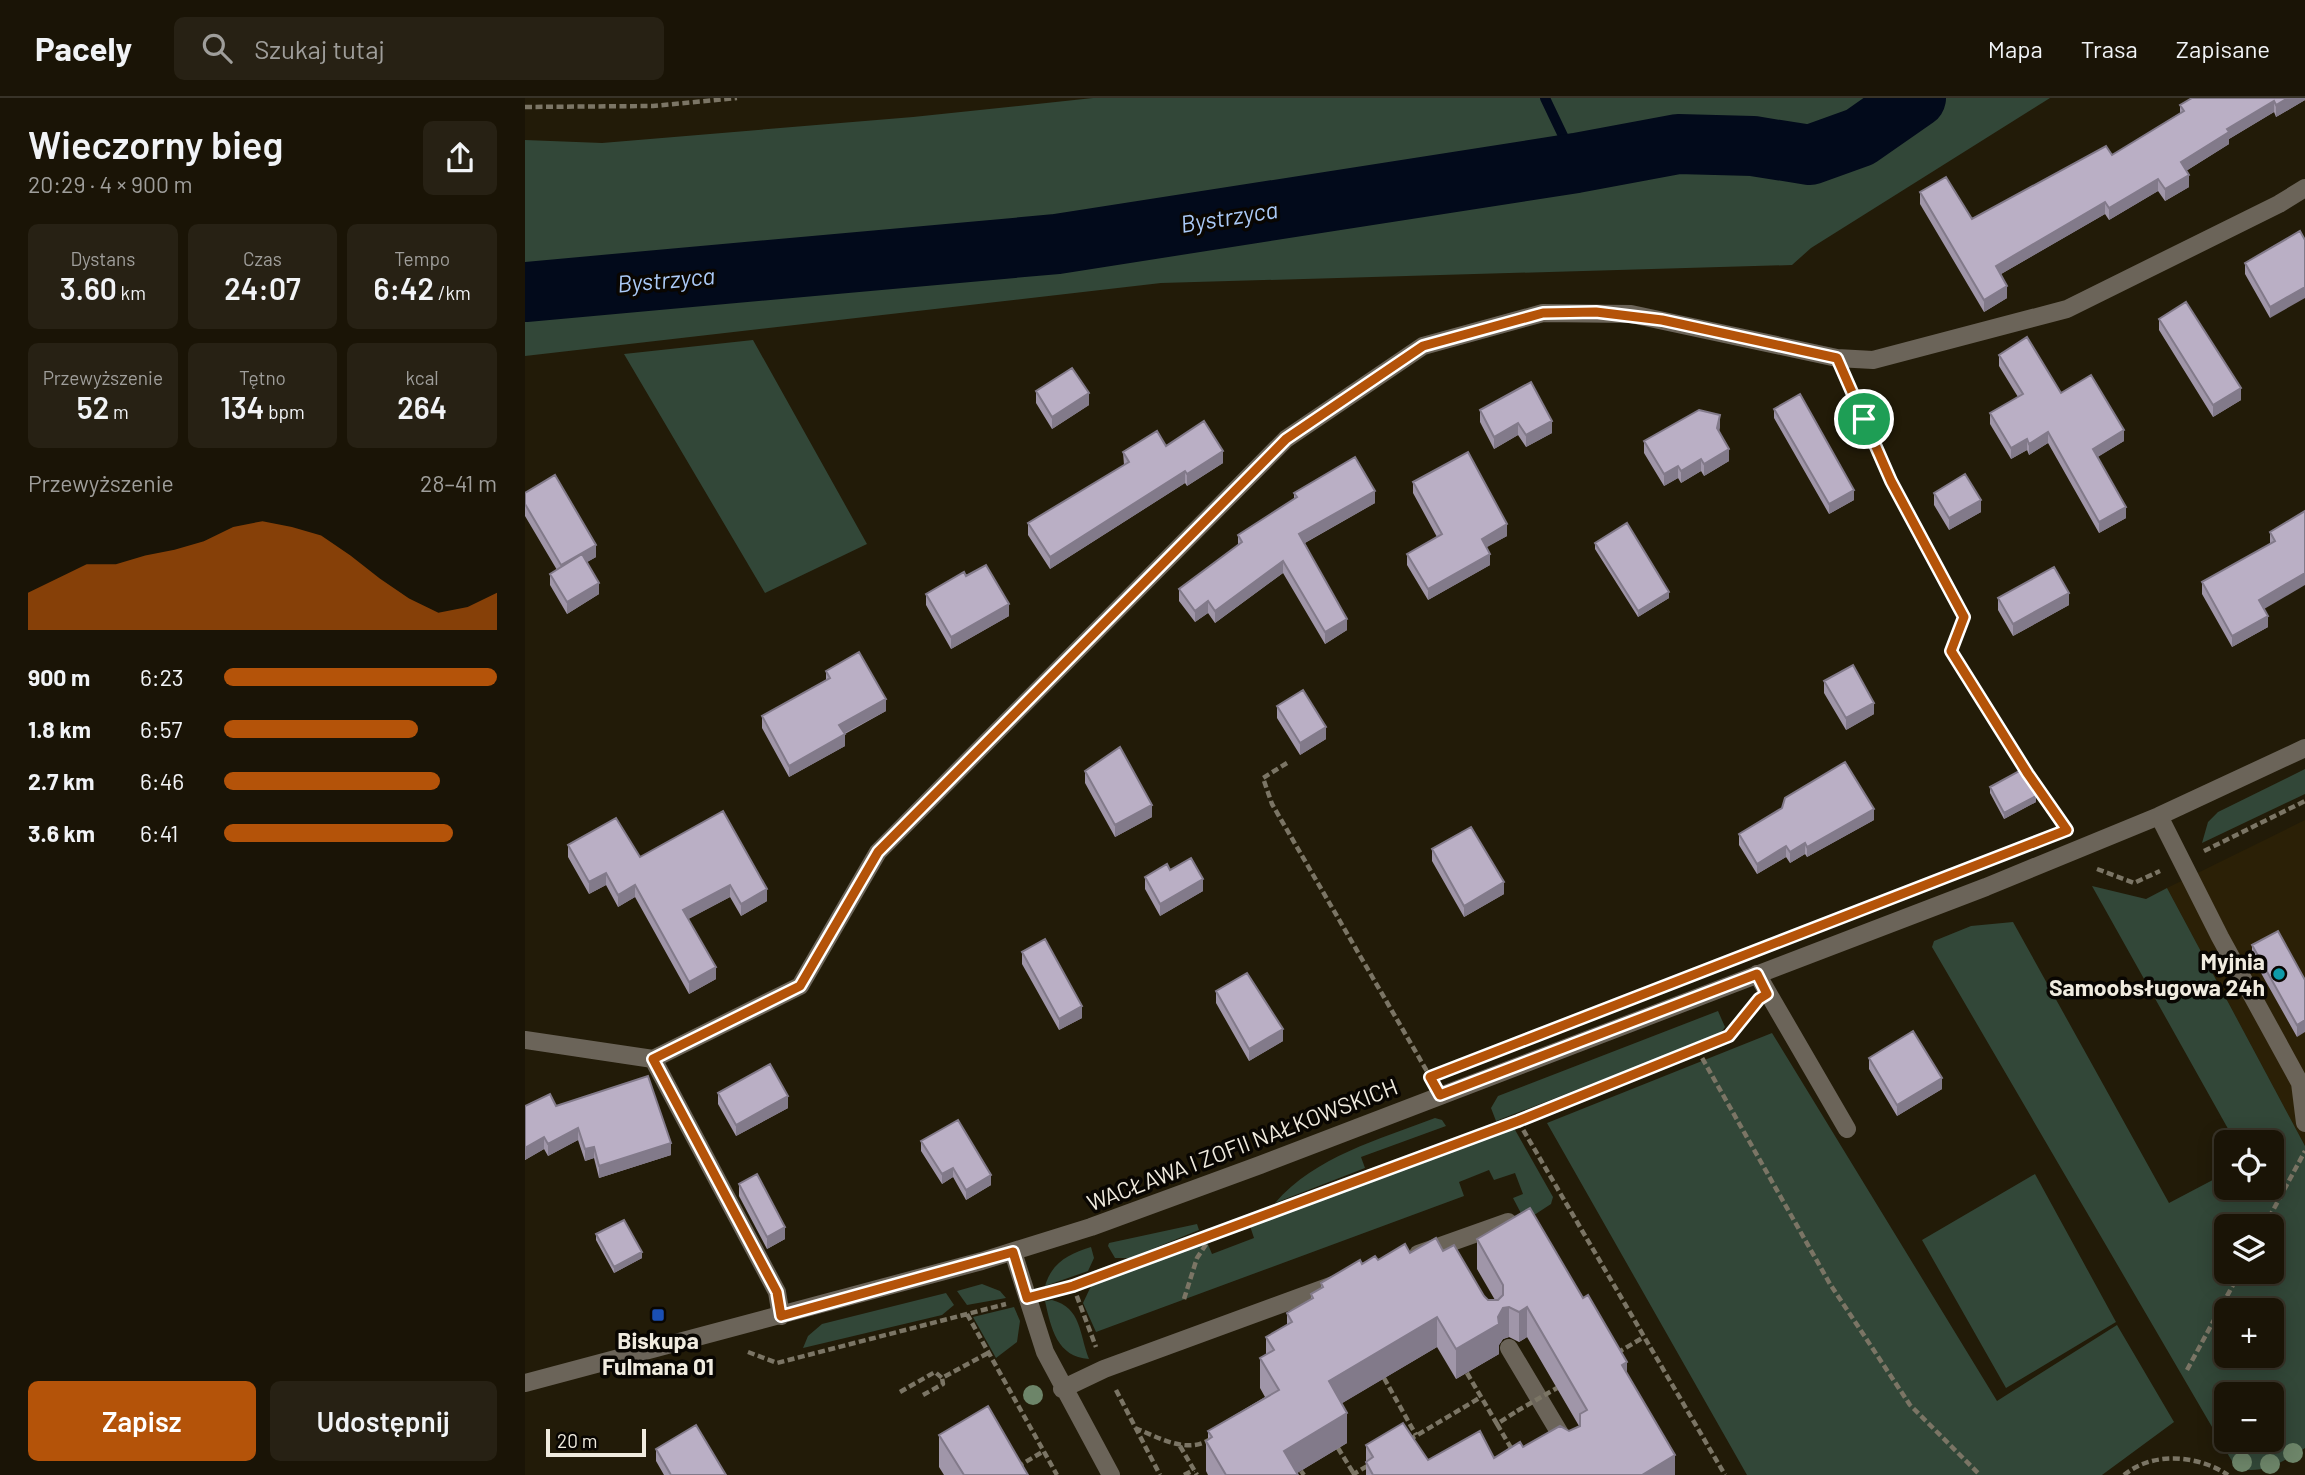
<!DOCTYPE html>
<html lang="pl">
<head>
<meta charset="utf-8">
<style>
	body { margin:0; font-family:Barlow,sans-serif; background:#272114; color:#f1f3f6; height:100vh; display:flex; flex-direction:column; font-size:26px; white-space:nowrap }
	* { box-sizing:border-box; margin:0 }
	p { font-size:23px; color:#9f9e9b }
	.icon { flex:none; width:38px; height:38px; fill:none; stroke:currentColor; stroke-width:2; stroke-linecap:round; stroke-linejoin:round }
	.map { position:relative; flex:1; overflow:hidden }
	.details { display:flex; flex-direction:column; background:#1a1406; width:525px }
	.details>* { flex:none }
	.tools { position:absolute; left:1689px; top:1032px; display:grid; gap:14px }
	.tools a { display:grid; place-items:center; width:70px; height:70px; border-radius:10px; background:#1a1406; box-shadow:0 4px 18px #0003,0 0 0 2px #383328; font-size:35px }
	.scale { position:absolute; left:21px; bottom:18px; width:100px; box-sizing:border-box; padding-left:7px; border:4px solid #f0ebdf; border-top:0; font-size:19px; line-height:24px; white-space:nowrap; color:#f0ebdf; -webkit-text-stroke:5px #090602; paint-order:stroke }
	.pin { position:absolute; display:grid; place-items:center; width:60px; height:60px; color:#fff; margin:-30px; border:4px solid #fff; border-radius:50%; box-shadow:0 2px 7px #0007 }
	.round { display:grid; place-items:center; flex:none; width:74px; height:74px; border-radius:10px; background:#272114 }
	.overview { display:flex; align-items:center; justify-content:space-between; height:119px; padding:0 28px }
	h1 { font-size:38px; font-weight:600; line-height:52px }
	.figures { display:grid; grid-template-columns:repeat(3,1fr); gap:10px; height:119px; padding:7px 28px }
	.figures div { display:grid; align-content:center; border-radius:10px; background:#272114; text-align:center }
	.figures b { font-size:30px; font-weight:600 }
	.figures small { font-size:19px; font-weight:400 }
	.figures p { font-size:19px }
	.chart { height:196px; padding:14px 28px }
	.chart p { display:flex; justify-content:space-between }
	.chart svg { width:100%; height:126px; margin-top:7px; fill:#b45309; opacity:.7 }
	.button { display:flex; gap:14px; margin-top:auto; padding:14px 28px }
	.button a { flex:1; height:80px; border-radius:10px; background:#b45309; color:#fff; font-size:28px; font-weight:600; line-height:80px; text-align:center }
	.button a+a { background:#272114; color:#f1f3f6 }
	ul { padding:0 28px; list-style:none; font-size:23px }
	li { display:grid; grid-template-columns:112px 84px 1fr; align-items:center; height:52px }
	li i { height:18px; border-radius:9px; background:#b45309 }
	header { display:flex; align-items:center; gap:42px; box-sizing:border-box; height:98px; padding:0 35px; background:#1a1406; border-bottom:2px solid #383328 }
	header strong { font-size:33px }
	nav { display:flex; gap:38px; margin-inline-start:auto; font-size:24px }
	.search { width:490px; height:63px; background:#272114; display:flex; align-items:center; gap:18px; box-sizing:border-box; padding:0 24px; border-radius:10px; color:#9f9e9b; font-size:26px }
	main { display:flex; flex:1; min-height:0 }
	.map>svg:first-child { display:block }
</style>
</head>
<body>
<header>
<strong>Pacely</strong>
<div class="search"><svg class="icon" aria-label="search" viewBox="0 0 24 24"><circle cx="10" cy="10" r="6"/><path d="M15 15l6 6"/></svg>Szukaj tutaj</div>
<nav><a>Mapa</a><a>Trasa</a><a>Zapisane</a></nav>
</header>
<main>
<section class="details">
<div class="overview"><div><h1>Wieczorny bieg</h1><p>20:29 · 4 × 900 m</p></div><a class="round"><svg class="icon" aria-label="share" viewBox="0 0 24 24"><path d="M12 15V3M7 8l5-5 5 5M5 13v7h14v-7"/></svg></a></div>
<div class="figures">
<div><p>Dystans</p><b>3.60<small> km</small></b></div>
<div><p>Czas</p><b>24:07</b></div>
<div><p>Tempo</p><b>6:42<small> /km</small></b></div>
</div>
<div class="figures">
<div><p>Przewyższenie</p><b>52<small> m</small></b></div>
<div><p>Tętno</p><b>134<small> bpm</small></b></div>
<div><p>kcal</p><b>264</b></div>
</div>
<div class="chart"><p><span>Przewyższenie</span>28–41 m</p>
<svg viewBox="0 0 160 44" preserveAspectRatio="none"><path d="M0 44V31L10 26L20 21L30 21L40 18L50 16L60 13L70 8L80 6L90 8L100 11L110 18L120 26L130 33L140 38L150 36L160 31V44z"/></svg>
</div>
<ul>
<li><b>900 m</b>6:23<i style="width:100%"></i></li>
<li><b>1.8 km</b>6:57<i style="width:71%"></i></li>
<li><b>2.7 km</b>6:46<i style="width:79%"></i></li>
<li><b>3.6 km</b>6:41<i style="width:84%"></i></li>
</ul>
<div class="button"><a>Zapisz</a><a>Udostępnij</a></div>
</section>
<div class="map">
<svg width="1780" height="1377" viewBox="0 0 1780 1377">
	<rect width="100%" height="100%" fill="#221b08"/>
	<path fill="#2b2006" d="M1780,722V1048L1642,790Z"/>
	<path fill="#324738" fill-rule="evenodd" d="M568,0H1525L1286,150L1267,167L636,185L0,258V42L77,45L388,19Z
		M228,242L342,446L240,495L99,256Z
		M1780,671V696L1677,745L1683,724L1693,714Z
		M1567,788L1621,801L1642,790L1780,1048V1350C1757,1364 1738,1377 1711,1370L1407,849L1409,843L1446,828L1488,824L1644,1105L1701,1075V1090H1746V1045H1711ZM1701,1129H1746V1174H1701ZM1701,1213H1746V1258H1701ZM1701,1297H1746V1342H1701Z
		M1193,913L1200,929L1195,936L971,1023L966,1010L973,998Z
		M1247,935L1472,1303L1592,1227L1649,1324L1577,1377H1222L1022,1025Z
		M910,1020L917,1022L921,1028L836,1059L840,1070L750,1105C791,1058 853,1042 910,1020Z
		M989,1030L1028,1099L1026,1106L1000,1123L988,1100L998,1096L990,1075L969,1082L964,1072L934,1084L939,1098L571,1234L558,1205L567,1186L682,1144L687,1156L729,1140L725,1128Z
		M1510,1076L1591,1224L1481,1290L1397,1142Z
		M672,1126L674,1132L605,1160H590L583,1148L584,1145Z
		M566,1149L569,1160L563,1173L520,1188C527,1164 544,1156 566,1149Z
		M457,1186L475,1193L481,1200L442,1207L432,1193Z
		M421,1195L429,1207L417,1217L278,1250L283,1238L297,1226Z
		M527,1202C557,1210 554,1236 564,1261C532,1259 526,1230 520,1203Z
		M489,1209L495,1223L492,1244L471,1260L448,1219Z"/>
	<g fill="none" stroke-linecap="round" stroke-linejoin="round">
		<path stroke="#020a1b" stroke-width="10" d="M1020,0L1051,65"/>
		<path stroke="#020a1b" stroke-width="60" d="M0,194L532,146L1051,65L1153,46L1228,48L1285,57L1335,39L1391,0"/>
		<path stroke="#7b7565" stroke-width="4.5" stroke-dasharray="7 3.5" stroke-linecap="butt" d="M0,9L128,8L212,0
			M1324,286L1366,383L1439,519L1426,553L1503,676L1542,731
			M762,665L738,680L747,706L903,975
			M1679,753L1780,703
			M1572,771L1609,785L1635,773
			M1172,951L1305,1186L1385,1307L1455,1377
			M993,1023L1200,1377
			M1739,1129L1780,1053
			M548,1188L571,1249
			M526,1193L993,1023L1204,938L1225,912
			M659,1201L672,1160L688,1136
			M442,1216L532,1377
			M223,1254L252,1265L481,1206
			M1092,1255L1119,1239
			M1662,1272L1715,1174
			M942,1275L972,1326L992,1313
			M859,1280L891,1337
			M591,1292L635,1377
			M375,1294L410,1274L417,1280L463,1255
			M398,1297L418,1286L417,1280
			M972,1326L989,1355
			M610,1330C633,1339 660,1356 684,1342
			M884,1342L956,1299
			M655,1348L672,1377
			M813,1350L829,1376
			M492,1369L519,1353
			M776,1373L779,1377
			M659,1377L669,1372
			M827,1377L844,1367
			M1599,1377C1628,1353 1673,1357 1703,1377"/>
		<path stroke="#6b6459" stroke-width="18" d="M1634,718L1695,839L1775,985L1780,1025
			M1232,876L1322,1031
			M0,942L128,961L275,888L353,754L761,341L898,248L1018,215L1106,216L1312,260L1348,262L1542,211L1754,106L1780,90
			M128,961L252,1194L256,1218
			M488,1154L520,1254L586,1377
			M893,1156L983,1124
			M984,1250L1043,1349
			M0,1285L457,1163L566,1129L735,1067L1461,789L1634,718L1780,650
			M537,1291L579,1271L811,1186"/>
		<path stroke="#7b7565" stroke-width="4.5" stroke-dasharray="7 3.5" stroke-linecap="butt" d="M992,1313L1032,1290"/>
	</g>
	<g fill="#6d8569">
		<circle cx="508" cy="1297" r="10"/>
		<circle cx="1768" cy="1355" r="10"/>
		<circle cx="1717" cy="1364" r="10"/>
		<circle cx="1745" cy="1366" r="10"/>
	</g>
	<path fill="#a096a9" d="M1780,0V2L1751,19L1749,14L1704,41V46L1661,73L1664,89L1640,103L1633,93L1584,122L1580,116L1476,176L1482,200L1459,214L1395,106V94L1447,121L1587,57L1655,15V7Z
		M1775,133L1745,220L1720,176V165Z
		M1634,221L1716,302L1688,319L1634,232Z
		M1474,257L1536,295L1599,343L1572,359L1601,420L1574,435L1523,345L1504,357L1502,352L1486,361L1465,326V315L1493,299L1474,268Z
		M511,293L564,307L527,331L511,305Z
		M1249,311L1329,402L1304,416L1249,320Z
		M955,312L1027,335L1001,349L993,337L969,351L955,324Z
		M1195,328L1194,334L1204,363L1179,378L1176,373L1156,385L1153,380L1139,388L1119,355V343Z
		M641,348L698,365L662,388L660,385L525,471L503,437V425L599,367L598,354Z
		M888,384L982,438L961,449L965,467L903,502L882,467V456L912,439L888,395Z
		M0,395L71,459L62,464L74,496L42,516L25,487V476L32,472L0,418Z
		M769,395L850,405L780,445L822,532L800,546L758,475L690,525L683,515L670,524L654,503V491L713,447V437L769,401Z
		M1409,395L1456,414L1424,432L1409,407Z
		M1780,413L1739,511L1743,529L1707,549L1677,496V484L1745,446V434Z
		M1070,445L1144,500L1113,519L1070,451Z
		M441,478L484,518L426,551L401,507V496Z
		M1473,500L1544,507L1488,538L1473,512Z
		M301,573L361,613L320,636V648L264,679L237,630V618L301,582Z
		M1299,583L1349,616L1321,632L1299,595Z
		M752,608L801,641L775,657L752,620Z
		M560,673L627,719L590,739L560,685Z
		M1465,689L1511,704L1479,721L1465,695Z
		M198,713L242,803L216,818L205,799L163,821L191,881L164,896L110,799L93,809L81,787L64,796L43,759V747L115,759Z
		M1349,722L1282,759L1280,756L1265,765L1261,759L1232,776L1214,747V736Z
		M907,751L979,796L939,819L907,763Z
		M620,779L678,793L635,818L620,791Z
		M1727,847L1780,882L1772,939L1727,859Z
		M497,854L557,920L534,932L497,866Z
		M691,893L758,943L724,963L691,905Z
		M1344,960L1417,991L1372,1018L1344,971Z
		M193,995L263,1010L211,1038L193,1006Z
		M0,1008H31L146,1057L74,1080L69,1060L60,1063L53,1042L23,1058L19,1051L0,1062Z
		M396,1043L466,1087L441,1102L428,1079L417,1086L396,1053Z
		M214,1086L260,1141L242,1151L214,1098Z
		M71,1136L117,1160L89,1175L71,1142Z
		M952,1141L1102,1275L1150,1377H841V1347L903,1362L969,1360L1044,1333L1054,1328L1002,1239L994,1244L984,1239L978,1241L974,1247V1256L931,1281L912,1249L817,1305L822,1345L772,1375L773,1377H683L681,1373V1343L683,1341V1333L740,1299L735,1290V1260L741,1256V1239L762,1227V1215L786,1202V1196L796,1190V1185L837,1166L885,1155L918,1153L959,1198L963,1202H970L952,1171Z
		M414,1337L503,1377H419L414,1369Z
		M131,1351L201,1377H139L131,1363Z"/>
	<path fill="#827a8a" d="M1763,0H1780V2L1751,19V7Z
		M1749,3V14L1704,41V46L1656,76V64L1702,31Z
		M1664,77V89L1640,103V91Z
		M1633,81V93L1584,122V110Z
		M1580,104V116L1471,179V168Z
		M1482,188V200L1459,214V202Z
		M1780,189V200L1745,220V209Z
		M1716,290V302L1688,319V307Z
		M564,295V307L527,331V319Z
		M1195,317V328L1192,342V330Z
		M1027,323V335L1001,349V337Z
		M993,325V337L969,351V339Z
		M1599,332V343L1568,362V351Z
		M1523,334V345L1504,357V346Z
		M1502,341V352L1486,361V350Z
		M1204,351V363L1179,378V366Z
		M698,353V365L662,388V376Z
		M1176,361V373L1156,385V373Z
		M1153,368V380L1139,388V376Z
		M660,373V385L525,471V459Z
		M1329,392V402L1304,416V406Z
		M850,393V405L774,448V436Z
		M1456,402V414L1424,432V420Z
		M1601,409V420L1574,435V424Z
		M982,426V438L957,452V441Z
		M71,447V459L36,479V467Z
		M965,456V467L903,502V491Z
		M758,463V475L690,525V513Z
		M1780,475V487L1734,514V502Z
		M74,485V496L42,516V504Z
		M1144,494V500L1113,519V513Z
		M1544,495V507L1488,538V526Z
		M683,503V515L670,524V513Z
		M484,506V518L426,551V539Z
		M1743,518V529L1707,549V538Z
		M822,521V532L800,546V534Z
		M361,601V613L314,638V627Z
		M1349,605V616L1321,632V620Z
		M801,629V641L775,657V645Z
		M320,636V648L264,679V668Z
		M1511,698V704L1479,721V715Z
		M627,707V719L590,739V727Z
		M1349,711V722L1282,759V749Z
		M1280,745V756L1265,765V754Z
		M1261,748V759L1232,776V766Z
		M81,775V787L64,796V784Z
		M678,781V793L635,818V806Z
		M979,784V796L939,819V808Z
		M110,787V799L93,809V797Z
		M205,787V799L158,824V812Z
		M242,791V803L216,818V806Z
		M191,869V881L164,896V884Z
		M557,908V920L534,932V921Z
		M1780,922V934L1772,939V927Z
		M758,931V943L724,963V951Z
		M1417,980V991L1372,1018V1007Z
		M263,998V1010L211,1038V1027Z
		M53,1030V1042L23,1058V1046Z
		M19,1039V1051L0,1062V1050Z
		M146,1045V1057L74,1080V1068Z
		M69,1049V1060L60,1063V1051Z
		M428,1070V1079L417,1086V1076Z
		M466,1077V1087L441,1102V1092Z
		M260,1129V1141L242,1151V1139Z
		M117,1154V1160L89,1175V1169Z
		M984,1209V1239L978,1241L974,1247V1256L931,1281V1251L973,1219L978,1210Z
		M1002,1209V1239L994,1244V1214Z
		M912,1219V1249L804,1313V1283Z
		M1102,1264V1294L1097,1267Z
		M822,1315V1345L769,1377L759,1353Z
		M1150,1357V1377H1117Z"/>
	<path fill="#baafc5" stroke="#827a8a" stroke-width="2" d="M1667,0H1763L1751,7L1749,3L1702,31L1704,34L1656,64L1664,77L1640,91L1633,81L1584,110L1580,104L1471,168L1482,188L1459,202L1395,94L1421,79L1447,121L1581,48L1587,57L1659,13L1655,7Z
		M1775,133L1780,142V189L1745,209L1720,165Z
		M1661,204L1716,290L1688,307L1634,221Z
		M1502,239L1536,295L1566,277L1599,332L1568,351L1601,409L1574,424L1523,334L1504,346L1502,341L1486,350L1465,315L1498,296L1474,257Z
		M547,270L564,295L527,319L511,293Z
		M1006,284L1027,323L1001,337L993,325L969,339L955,312Z
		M1275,296L1329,392L1304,406L1249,311Z
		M1174,312L1195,317L1192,330L1204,351L1179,366L1176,361L1156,373L1153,368L1139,376L1119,343Z
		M679,323L698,353L662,376L660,373L525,459L503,425L604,364L598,354L632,333L641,348Z
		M943,354L982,426L957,441L965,456L903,491L882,456L917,436L888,384Z
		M830,359L850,393L774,436L822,521L800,534L758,463L690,513L683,503L670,513L654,491L717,444L713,437L772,399L769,395Z
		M1440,376L1456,402L1424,420L1409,395Z
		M30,377L71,447L36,467L0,406V395Z
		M1780,413V475L1734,502L1743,518L1707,538L1677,484L1750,443L1745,434Z
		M1102,425L1144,494L1113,513L1070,445Z
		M57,456L74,485L42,504L25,476Z
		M461,467L484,506L426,539L401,496L439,474L441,478Z
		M1529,469L1544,495L1488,526L1473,500Z
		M334,554L361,601L314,627L320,636L264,668L237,618L305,580L301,573Z
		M1328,567L1349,605L1321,620L1299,583Z
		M778,592L801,629L775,645L752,608Z
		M595,649L627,707L590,727L560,673Z
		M1320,664L1349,711L1282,749L1280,745L1265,754L1261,748L1232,766L1214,736L1257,710L1260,700Z
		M1496,672L1511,698L1479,715L1465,689Z
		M198,713L242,791L216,806L205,787L158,812L191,869L164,884L110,787L93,797L81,775L64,784L43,747L91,720L115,759Z
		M946,729L979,784L939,808L907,751Z
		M666,760L678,781L635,806L620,779L642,766L645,772Z
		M1753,833L1780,882V922L1772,927L1727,847Z
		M520,841L557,908L534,921L497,854Z
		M722,875L758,931L724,951L691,893Z
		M1388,933L1417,980L1372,1007L1344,960Z
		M245,966L263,998L211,1027L193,995Z
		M123,978L146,1045L74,1068L69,1049L60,1051L53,1030L23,1046L19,1039L0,1050V1008L25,996L31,1008Z
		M433,1022L466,1077L441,1092L428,1070L417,1076L396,1043Z
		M232,1076L260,1129L242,1139L214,1086Z
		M1005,1110L1058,1200L1063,1197L1102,1264L1097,1267L1150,1357L1117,1377H848L841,1364L848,1359L841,1347L878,1325L903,1362L955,1333L969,1360L995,1344L998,1349L1035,1328L1044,1333L1055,1328V1316L1062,1312L1002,1209L994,1214L984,1209L978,1210L973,1219L974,1226L931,1251L912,1219L804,1283L822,1315L759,1353L773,1377H701L681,1343L687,1339L683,1333L754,1292L735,1260L749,1252L741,1239L767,1224L762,1215L788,1200L786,1196L798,1189L796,1185L835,1162L837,1166L850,1158L853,1162L880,1146L885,1155L911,1140L918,1153L929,1147L959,1198L963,1202H973L978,1197V1187L952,1141Z
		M99,1122L117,1154L89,1169L71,1136Z
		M463,1308L503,1377H439L414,1337Z
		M171,1327L201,1377H146L131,1351Z"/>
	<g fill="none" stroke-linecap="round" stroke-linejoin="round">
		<defs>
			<path id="route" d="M1071,214L1137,222L1312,260L1366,383L1439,519L1426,553L1503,676L1542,732L905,979L915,997L1232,876L1242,896L1234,901L1204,938L993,1023L548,1188L502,1200L488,1154L256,1218L252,1194L128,961L275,888L353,754L761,341L898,248L1018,215Z"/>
		</defs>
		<use href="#route" stroke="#fff" stroke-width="14"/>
		<use href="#route" stroke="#b45309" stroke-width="9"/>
	</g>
	<circle fill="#0f9aa8" stroke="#090602" stroke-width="2.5" cx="1754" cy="876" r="7"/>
	<rect fill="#1a4fb4" stroke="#090602" stroke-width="2.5" x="126" y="1210" width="14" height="14" rx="3.5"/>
	<g text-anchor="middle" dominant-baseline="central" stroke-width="7" stroke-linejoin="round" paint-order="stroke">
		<g font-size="23" font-weight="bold" fill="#f0ebdf" stroke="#090602" text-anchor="end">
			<text x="1740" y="863">Myjnia<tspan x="1740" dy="26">Samoobsługowa 24h</tspan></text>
			<text x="133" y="1242" text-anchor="middle">Biskupa<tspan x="133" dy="26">Fulmana 01</tspan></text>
		</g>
		<g font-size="23" fill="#f0ebdf" stroke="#090602">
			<text transform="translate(717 1046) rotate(-21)">WACŁAWA I ZOFII NAŁKOWSKICH</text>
		</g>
		<g font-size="24" font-style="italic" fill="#abcaf7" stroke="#090602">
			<text transform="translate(704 118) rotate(-9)">Bystrzyca</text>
			<text transform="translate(141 181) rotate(-5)">Bystrzyca</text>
		</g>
	</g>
</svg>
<div class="tools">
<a><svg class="icon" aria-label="locate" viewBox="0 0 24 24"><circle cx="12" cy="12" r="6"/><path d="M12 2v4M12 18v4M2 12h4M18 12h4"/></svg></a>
<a><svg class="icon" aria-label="layers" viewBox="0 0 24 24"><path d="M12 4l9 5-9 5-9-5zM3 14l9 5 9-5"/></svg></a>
<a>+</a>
<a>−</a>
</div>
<div class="scale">20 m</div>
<div class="pin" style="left:1339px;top:321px;background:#1e9e55"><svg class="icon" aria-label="arrive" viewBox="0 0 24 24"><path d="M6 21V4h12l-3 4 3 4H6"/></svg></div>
</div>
</main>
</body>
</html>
